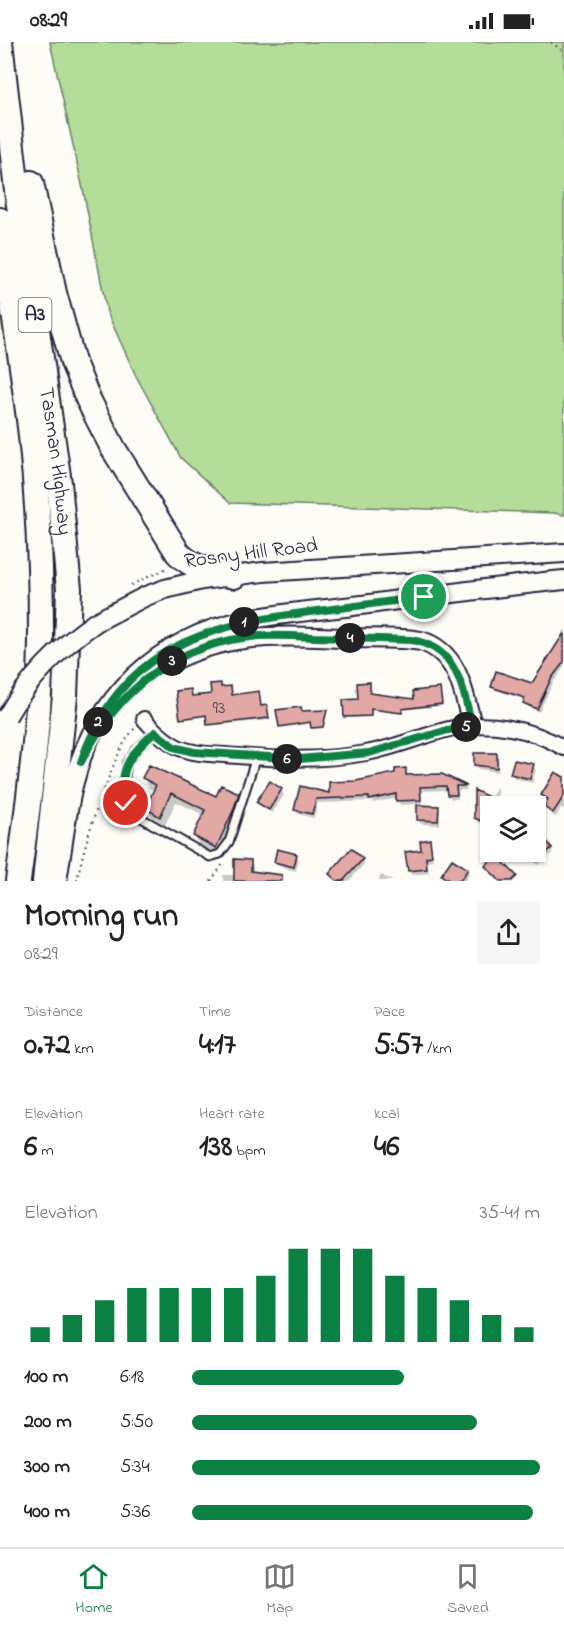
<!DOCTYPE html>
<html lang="en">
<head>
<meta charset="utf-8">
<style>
	body { margin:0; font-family:"Indie Flower",sans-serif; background:#f6f6f6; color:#222; height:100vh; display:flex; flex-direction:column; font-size:22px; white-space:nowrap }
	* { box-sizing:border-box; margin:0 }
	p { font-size:20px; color:#767676 }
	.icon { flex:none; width:33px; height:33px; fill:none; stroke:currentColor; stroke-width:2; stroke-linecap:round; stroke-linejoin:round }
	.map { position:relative; height:839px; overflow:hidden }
	.details { display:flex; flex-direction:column; background:#fff; flex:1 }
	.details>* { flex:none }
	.controls { position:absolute; left:480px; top:754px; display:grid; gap:12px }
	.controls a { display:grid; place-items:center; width:66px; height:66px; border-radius:0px; background:#fff; box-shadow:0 2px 4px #0004; font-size:30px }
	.pin { position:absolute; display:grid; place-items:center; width:51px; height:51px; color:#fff; margin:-26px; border:3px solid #fff; border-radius:50%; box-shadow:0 2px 6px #0007 }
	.km { position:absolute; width:30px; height:30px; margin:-15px; border-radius:50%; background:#222; color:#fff; font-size:16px; line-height:30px; text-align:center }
	.round { display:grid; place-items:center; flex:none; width:63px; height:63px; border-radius:0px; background:#f6f6f6 }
	.head { display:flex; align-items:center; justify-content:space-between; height:102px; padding:0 24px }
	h1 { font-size:33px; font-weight:800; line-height:45px }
	.figures { display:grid; grid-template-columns:repeat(3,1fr); gap:9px; height:102px; padding:6px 24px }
	.figures div { display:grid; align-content:center }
	.figures b { font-size:30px; font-weight:800 }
	.figures small { font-size:16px; font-weight:400 }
	.figures p { font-size:16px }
	.chart { height:168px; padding:12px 24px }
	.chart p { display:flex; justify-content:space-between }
	.chart svg { width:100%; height:108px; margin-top:6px; stroke:#0b8043; stroke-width:6 }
	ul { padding:0 24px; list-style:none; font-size:20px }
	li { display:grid; grid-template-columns:96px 72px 1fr; align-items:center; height:45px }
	li i { height:15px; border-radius:8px; background:#0b8043 }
	.status { display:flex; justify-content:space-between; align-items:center; height:42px; padding:0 30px; background:#fff; direction:ltr }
	.status svg { height:16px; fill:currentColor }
	.tab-bar { display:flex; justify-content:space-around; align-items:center; height:84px; border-top:2px solid #e0e0e0; background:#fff; font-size:16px; color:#767676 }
	.tab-bar a { display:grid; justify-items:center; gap:3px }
	.tab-bar .current { color:#0b8043 }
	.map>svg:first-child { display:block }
</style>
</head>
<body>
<div class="status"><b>08:29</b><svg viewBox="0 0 49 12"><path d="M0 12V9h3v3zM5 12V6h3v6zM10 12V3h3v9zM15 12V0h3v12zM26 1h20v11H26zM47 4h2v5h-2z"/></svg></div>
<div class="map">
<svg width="564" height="839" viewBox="0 0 564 839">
	<rect width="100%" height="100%" fill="#fdfcf7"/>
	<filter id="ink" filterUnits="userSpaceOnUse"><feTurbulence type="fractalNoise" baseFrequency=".0167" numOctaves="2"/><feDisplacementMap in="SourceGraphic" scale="12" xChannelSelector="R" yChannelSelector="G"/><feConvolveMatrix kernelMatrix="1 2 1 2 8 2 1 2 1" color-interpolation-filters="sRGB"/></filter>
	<g filter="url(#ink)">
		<path fill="#b5dd9a" stroke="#6c806a" stroke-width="1.5" d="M50,0H564V473L554,471L230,461L181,416L136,334L107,270L84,152Z"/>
		<path fill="#0003" d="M564,596V625L553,641L539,670L527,664L525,660L526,658L495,648L493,645L533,642Z
			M369,642L370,652L416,658L440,649L442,664L402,668V672L371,668V675L346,676L345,674L359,659Z
			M221,647L232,654L259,651L261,665L267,666L269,678L209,684L208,674L183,678L192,655L213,653Z
			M326,669L323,686L313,687L312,681L281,686L280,684Z
			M496,713L498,717V730L478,727L476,723Z
			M533,724L536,728L532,741L514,736L512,732Z
			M405,728L407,734H442L466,745L467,748H458V757H451L448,748L422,749V765H438L440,769V783L421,782L418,778L419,762L400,763L398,756L373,761L372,759L318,761L314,776L298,772L296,768L301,746L331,753L357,741L397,733Z
			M144,736L216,756L238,752L243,761L221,814L200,804L194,794L204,773L176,760L165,783L152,775L147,766L155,749L149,746Z
			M564,737V768L561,766L556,775L548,770L545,765L549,759L543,753Z
			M497,744L498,765H490V784H487L478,780L475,775L490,757Z
			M281,748L284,753L272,771L261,764L258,760Z
			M540,792L553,811L538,823L529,810H536V795Z
			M429,799L433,818L427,819L429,831L412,833L409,829Z
			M296,813L299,817L296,829L278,824L275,820Z
			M362,818L364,822L349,839H336L330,832Z
			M251,819L253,824V830L275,839H223V833H235Z
			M467,828L469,832L465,839H448L443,833Z
			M381,833L393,839H378Z"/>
		<path fill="#e2a8a4" stroke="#22223b" stroke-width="1.5" d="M564,591V620L551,637L537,667L523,661L525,656L491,645L496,629L532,641Z
			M370,640V651L414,657L413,649L440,646L442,662L402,667V671L371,667V674L344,675L343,658L358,657L357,641Z
			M221,641V645L231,644L232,653L259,649L261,664L267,663L269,676L207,683L206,673L180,677L176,649L191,647L192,654L211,652L210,642Z
			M301,665L302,669L327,668L323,685L311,686L310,680L279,685L276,668Z
			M474,711H497V726L474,723Z
			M514,718L534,722L530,737L510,732Z
			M149,723L216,754L221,743L239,751L233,769L216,806L193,794L205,768L171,751L160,775L145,766L156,743L142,736Z
			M406,726V733L442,732L467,744H456L457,753H447L446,744L420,745L421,758L396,759V752L369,758V755L316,757L312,772L294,768L300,744L329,751V740L356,739L395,731V727Z
			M555,730L564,735V754L553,771L544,765L548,757L541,753Z
			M270,739L282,747L269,768L256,760Z
			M474,748L510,765H490V780H484L474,776Z
			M417,763L439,764L438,779L417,778Z
			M536,784L552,806L536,819Z
			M430,797L432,814L426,815L427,827L408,829L405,810L421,808L420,799Z
			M351,806L363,817L343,839H337L329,832Z
			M277,807L297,812L294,825L274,820Z
			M496,813L517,834L512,839H500L485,824Z
			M234,817L251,818V829L282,833V839H234Z
			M452,817L468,827L460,839H450L441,833Z"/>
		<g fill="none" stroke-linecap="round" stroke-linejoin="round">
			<defs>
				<path id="lane" d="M155,690L136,708L127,721L123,747L126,761L136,773L210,815L220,812L229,800L256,715"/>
				<path id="street" d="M144,677C178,715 191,710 238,714C281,718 323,719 366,711C394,706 421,694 449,687C488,678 530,686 564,706"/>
				<path id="secondary" d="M96,580L146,554L165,547L202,538L263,530L564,511
					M167,622C228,589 280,594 347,596C371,597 397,595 421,599C458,610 464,650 472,684
					M57,839C66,786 69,729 97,682C118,646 148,618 185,599C235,573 297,571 353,564C423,555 493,545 564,538"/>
				<g id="highway">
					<path id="s1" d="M0,0L17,149L59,441L69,547L65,654L45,839"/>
					<path d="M31,141L54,251L73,320L88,357L113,406L178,511C193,527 214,530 234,534"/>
					<path d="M0,178C10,250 23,322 31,394C38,459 41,525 41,590C41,673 29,756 18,839"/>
				</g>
			</defs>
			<use href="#lane" stroke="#22223b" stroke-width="11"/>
			<use href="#street" stroke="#22223b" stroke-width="18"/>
			<use href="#secondary" stroke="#22223b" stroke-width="22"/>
			<use href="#highway" stroke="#22223b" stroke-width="28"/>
			<path stroke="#22223b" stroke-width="2" stroke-dasharray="1.5 4.5" stroke-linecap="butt" d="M551,0L564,10
				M131,543L167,526
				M77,839C84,804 94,773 107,740C114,722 122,700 135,686
				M211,839L223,822"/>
			<use href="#lane" stroke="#fdfcf7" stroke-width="7"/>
			<use href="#street" stroke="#fdfcf7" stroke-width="14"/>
			<use href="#secondary" stroke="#fdfcf7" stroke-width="18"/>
			<use href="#highway" stroke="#fdfcf7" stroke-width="24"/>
			<defs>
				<path id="secondary-bridge" d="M7,674C29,636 60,605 96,580"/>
			</defs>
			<use href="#secondary-bridge" stroke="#22223b" stroke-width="22" stroke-linecap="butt"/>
			<use href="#secondary-bridge" stroke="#fdfcf7" stroke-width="18"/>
		</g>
	</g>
	<g fill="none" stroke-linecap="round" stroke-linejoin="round" filter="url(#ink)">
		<defs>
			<path id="route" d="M126,761C116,727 132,711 155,690L174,705L194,710L299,717L369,711L448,688L472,684C462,644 458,606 411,598C379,597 346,596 314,595C296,594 277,593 259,594C175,601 118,647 81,720C121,607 201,584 310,570C348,565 386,560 424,555"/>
		</defs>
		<use href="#route" stroke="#fff" stroke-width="12"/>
		<use href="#route" stroke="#0b8043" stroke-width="8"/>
	</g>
	<g text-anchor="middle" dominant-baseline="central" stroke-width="4.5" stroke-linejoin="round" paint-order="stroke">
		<g font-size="18" fill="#524455">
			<text x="219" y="667">93</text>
		</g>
		<rect fill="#fdfcf7" stroke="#646373" stroke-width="1.5" x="18.5" y="256" width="33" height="34" rx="4.5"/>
		<g font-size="20" font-weight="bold" fill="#22223b">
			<text x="35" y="273">A3</text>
		</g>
		<g font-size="21" fill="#22223b" stroke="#fdfcf7">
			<text stroke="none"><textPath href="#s1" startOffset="423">Tasman Highway</textPath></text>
			<text transform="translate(251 512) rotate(-7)">Rosny Hill Road</text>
		</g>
	</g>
</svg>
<div class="controls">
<a><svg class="icon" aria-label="layers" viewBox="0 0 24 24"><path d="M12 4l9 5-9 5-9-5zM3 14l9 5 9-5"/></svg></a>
</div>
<div class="pin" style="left:424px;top:555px;background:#1e9e55"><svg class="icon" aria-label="arrive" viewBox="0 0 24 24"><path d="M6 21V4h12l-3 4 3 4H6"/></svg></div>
<div class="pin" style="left:126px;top:761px;background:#d93025"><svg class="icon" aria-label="check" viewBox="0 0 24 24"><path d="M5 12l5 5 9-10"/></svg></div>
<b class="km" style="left:244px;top:580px">1</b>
<b class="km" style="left:98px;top:680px">2</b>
<b class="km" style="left:172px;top:619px">3</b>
<b class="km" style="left:350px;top:596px">4</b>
<b class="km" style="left:466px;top:685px">5</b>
<b class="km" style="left:287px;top:717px">6</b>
</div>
<section class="details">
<div class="head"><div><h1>Morning run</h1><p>08:29</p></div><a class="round"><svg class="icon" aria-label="share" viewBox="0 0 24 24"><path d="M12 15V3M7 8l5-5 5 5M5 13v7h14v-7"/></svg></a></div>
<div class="figures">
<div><p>Distance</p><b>0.72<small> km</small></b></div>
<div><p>Time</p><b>4:17</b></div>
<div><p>Pace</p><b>5:57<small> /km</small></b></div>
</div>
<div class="figures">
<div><p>Elevation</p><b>6<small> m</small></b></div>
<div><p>Heart rate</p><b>138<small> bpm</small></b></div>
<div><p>kcal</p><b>46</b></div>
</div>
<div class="chart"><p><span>Elevation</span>35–41 m</p>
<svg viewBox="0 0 160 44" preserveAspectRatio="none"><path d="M5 44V38M15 44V33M25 44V27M35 44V22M45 44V22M55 44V22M65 44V22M75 44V17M85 44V6M95 44V6M105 44V6M115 44V17M125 44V22M135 44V27M145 44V33M155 44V38"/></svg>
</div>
<ul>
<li><b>100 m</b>6:18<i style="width:61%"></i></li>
<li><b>200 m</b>5:50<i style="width:82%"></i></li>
<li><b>300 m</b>5:34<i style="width:100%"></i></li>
<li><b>400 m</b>5:36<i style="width:98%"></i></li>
</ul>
</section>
<nav class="tab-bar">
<a class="current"><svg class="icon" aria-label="home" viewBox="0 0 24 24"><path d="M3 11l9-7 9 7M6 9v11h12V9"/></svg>Home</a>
<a><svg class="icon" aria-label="map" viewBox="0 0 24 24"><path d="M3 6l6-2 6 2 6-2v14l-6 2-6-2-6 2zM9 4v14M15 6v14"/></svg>Map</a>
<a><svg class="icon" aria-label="saved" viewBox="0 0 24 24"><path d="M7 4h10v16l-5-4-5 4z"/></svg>Saved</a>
</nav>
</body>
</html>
